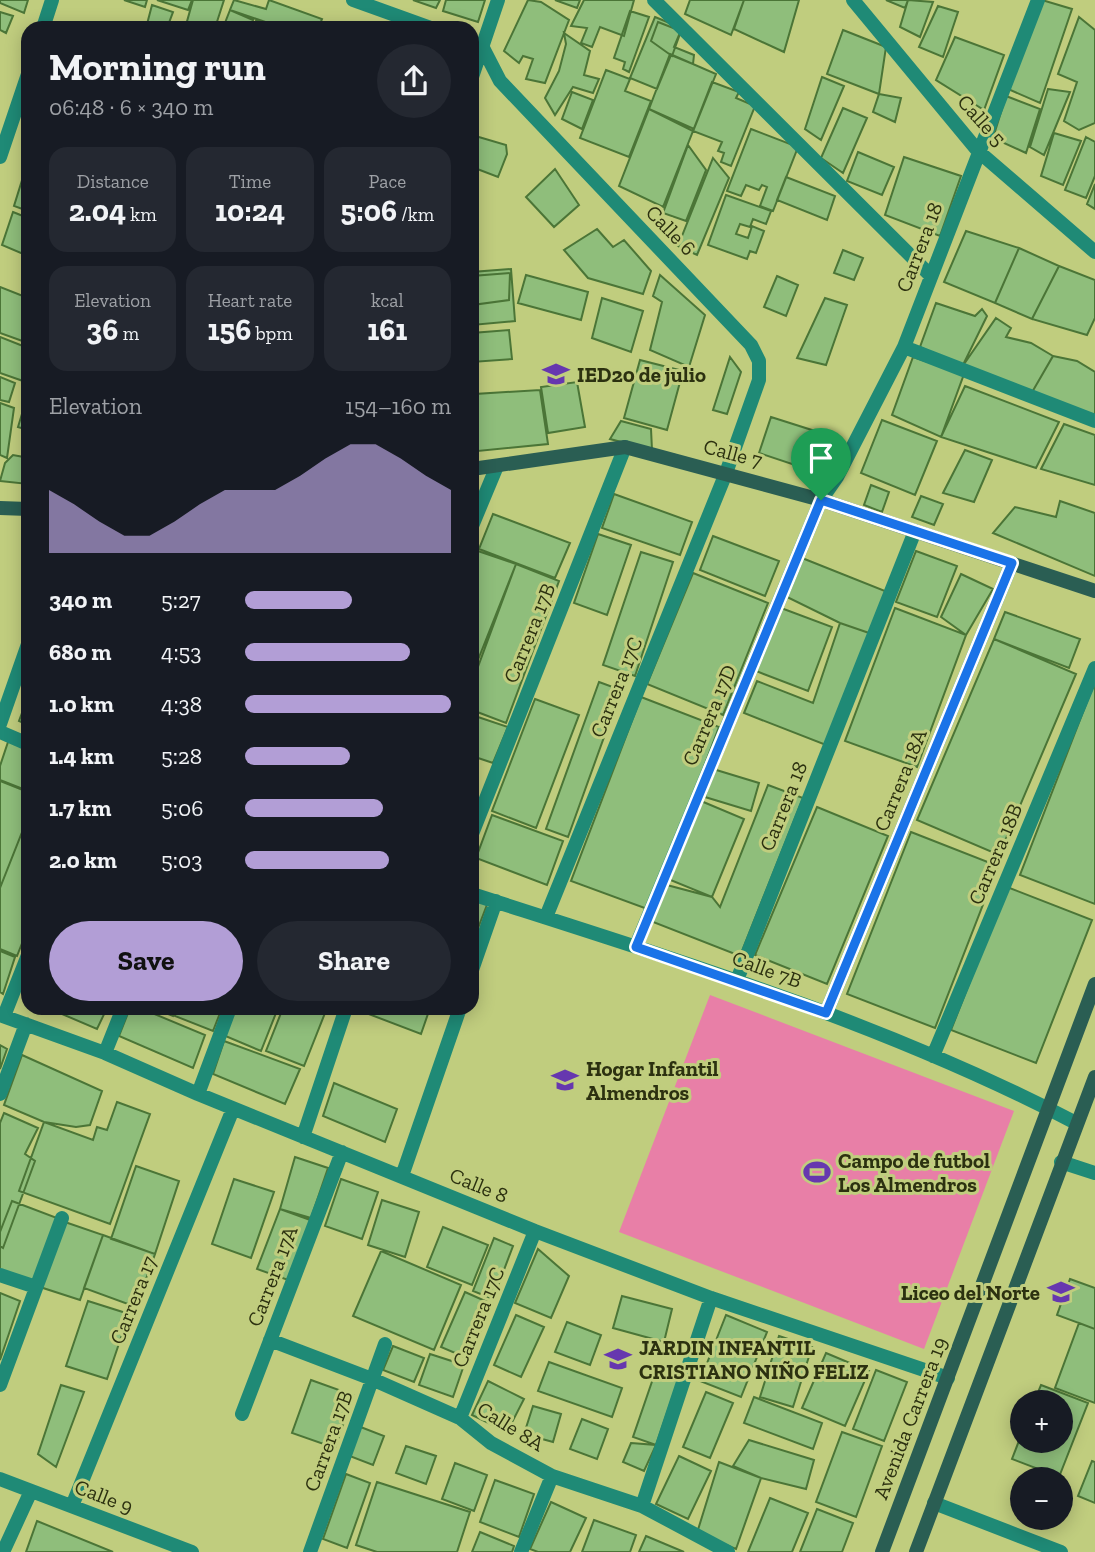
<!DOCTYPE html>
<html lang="en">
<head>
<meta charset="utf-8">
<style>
	body { margin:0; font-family:"Zilla Slab",serif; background:#242831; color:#f1f3f6; height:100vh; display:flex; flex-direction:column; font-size:26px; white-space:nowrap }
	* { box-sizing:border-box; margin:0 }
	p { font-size:23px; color:#9ea1a6 }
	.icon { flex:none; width:38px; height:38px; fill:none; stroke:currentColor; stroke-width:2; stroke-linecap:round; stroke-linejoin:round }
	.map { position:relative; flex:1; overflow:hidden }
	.side { position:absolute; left:21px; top:21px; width:458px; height:994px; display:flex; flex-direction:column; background:#171b24; border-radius:21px; box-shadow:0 4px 18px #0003 }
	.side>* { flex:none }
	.buttons { position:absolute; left:1010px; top:1390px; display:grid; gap:14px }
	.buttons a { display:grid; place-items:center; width:63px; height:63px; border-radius:50%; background:#171b24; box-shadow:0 4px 18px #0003; font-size:35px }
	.pin { position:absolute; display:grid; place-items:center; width:60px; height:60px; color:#fff; margin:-72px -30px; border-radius:50% 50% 50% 0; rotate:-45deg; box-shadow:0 0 7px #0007 }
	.pin .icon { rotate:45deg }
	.round { display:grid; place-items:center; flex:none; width:74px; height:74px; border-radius:37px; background:#242831 }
	.summary { display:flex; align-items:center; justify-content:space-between; height:119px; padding:0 28px }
	h1 { font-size:38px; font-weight:700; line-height:52px }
	.figures { display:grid; grid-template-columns:repeat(3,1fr); gap:10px; height:119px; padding:7px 28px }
	.figures div { display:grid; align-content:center; border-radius:18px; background:#242831; text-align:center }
	.figures b { font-size:30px; font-weight:700 }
	.figures small { font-size:19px; font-weight:400 }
	.figures p { font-size:19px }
	.chart { height:196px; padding:14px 28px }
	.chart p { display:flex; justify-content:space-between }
	.chart svg { width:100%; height:126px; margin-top:7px; fill:#b29ed6; opacity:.7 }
	.primary-button { display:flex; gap:14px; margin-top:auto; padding:14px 28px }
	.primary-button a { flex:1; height:80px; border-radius:42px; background:#b29ed6; color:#111; font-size:28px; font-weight:700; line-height:80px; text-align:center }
	.primary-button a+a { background:#242831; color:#f1f3f6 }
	ul { padding:0 28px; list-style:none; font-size:23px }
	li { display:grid; grid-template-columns:112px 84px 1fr; align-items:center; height:52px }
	li i { height:18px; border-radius:9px; background:#b29ed6 }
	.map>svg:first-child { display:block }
</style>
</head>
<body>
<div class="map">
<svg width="1095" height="1552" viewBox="0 0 1095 1552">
	<rect width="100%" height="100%" fill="#c0cd7e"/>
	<path fill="#e87fa7" d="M710,995L1014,1111L924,1349L619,1232Z"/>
	<path fill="#8fbe7b" stroke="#4b7537" stroke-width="2" d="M0,0H28L24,13L0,3Z
		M124,0H147L145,7Z
		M157,0H192L188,10Z
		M193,0H224L215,28L186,25Z
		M234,0L266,9L269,0L322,19L320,24L333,28H283L230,10Z
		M413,0H440L436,8Z
		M446,0H485L478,22L443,11Z
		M528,0L541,2L569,20L545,83L526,79L533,59L523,56L519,63L504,51Z
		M555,0H580L577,8Z
		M584,0H634L624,36L600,27L592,47L581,43L587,28L571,26Z
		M690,0H744L731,35L685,14Z
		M744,0H799L784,52L734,29Z
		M886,0H908L905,8Z
		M908,0L933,2L920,37L900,27Z
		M1042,0L1072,9L1040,103L1008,89Z
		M152,5L173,12L167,28H146Z
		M938,6L958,12L943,57L919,47Z
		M230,10L253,20L250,28H223Z
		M630,11L649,17L629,72L623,69L625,62L614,58Z
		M0,12L13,16L6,33L0,30Z
		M655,17L682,28L674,47L694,55L693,64L671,55L657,89L630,78Z
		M1079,17L1095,30V123L1079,130L1064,121L1077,82L1058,74Z
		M256,21L278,28H254Z
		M658,22L681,31L672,56L651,41Z
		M843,30L886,47L879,94L827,74Z
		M564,33L590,51L584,75L599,79L593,93L573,87L555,115L545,98L559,71L566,44Z
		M955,37L1004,55L984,110L936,80Z
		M670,54L716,74L694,129L649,109Z
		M606,70L630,79L625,91L651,101L629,157L580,138Z
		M822,77L844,86L821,140L805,129Z
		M712,82L739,92L736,98L755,106L731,166L721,162L724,153L718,151L722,142L693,131Z
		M1048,89L1070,92L1044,155L1030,147Z
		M572,92L593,100L582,129L562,119Z
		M879,94L901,98L895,122L873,112Z
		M1006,96L1040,109L1026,153L993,138Z
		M843,108L867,118L843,173L821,158Z
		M649,109L693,131L663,207L619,186Z
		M751,129L798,147L773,211L760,206L767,187L762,185L759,190L746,185L741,196L727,191Z
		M1054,133L1081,141L1063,185L1041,176Z
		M472,135L506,145L507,154L498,177L472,167Z
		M1086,137L1095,142V176L1086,198L1065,190Z
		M688,145L706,170L686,221L663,213Z
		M858,152L894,167L882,195L847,181Z
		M904,157L961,176L940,236L885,215Z
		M713,158L729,178L697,255L678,246Z
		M28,161V211L14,206Z
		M555,169L579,205L554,227L526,197Z
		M786,177L835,196L827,220L777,200Z
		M1095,184V209L1087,204Z
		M726,195L771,211L766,224L753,219L750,227L740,224L736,234L748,238L752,226L764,231L756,253L750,251L747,259L708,245Z
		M13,212L28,218V256L2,245Z
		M597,229L613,247L624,240L651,271L643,294L588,278L564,250Z
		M966,231L1019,248L995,303L944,282Z
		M1019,248L1059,266L1032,319L995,303Z
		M843,250L863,258L854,280L834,273Z
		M1059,266L1095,280V318L1087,335L1032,319Z
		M511,269L515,321L472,325V272Z
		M510,273L509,300L472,305V276Z
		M526,275L588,292L581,320L518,303Z
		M660,275L705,315L689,367L650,350L662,302L653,296Z
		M777,276L798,285L786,316L764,307Z
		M0,287L28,298V343L0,333Z
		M602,298L643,311L631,352L592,338Z
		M825,298L847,305L826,365L797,358Z
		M936,303L975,316L982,309L987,316L962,367L920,347Z
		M996,318L1011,328L1006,337L1031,343L1053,356L1031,394L962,367Z
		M509,330L512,359L472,362V333Z
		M0,337L28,348L26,382L0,373Z
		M1053,356L1077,361L1095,372V420L1031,394Z
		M730,357L741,372L727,414L713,410Z
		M913,357L964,374L941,437L892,415Z
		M640,360L683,371L667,430L624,418Z
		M0,377L15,383L9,402L0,400Z
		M577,382L585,427L548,433L541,387Z
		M965,386L1059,422L1036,468L941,437Z
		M540,390L548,444L478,451L475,394Z
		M28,394V430L18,427Z
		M0,403L14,408L7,458L0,455Z
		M771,417L837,438L825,475L759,453Z
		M882,420L937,441L915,495L861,473Z
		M621,421L651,429L652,450L610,439Z
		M1064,424L1095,435V485L1041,469Z
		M28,443V484L0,481L5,463L13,455L24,457Z
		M965,450L992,460L974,502L943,493Z
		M871,485L889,492L882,512L864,505Z
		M614,494L692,522L680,555L602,528Z
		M921,496L943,504L934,525L912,517Z
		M1060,501L1095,513V576L993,533L1015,507L1056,517Z
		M493,514L570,543L555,578L479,549Z
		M598,534L631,545L607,615L574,603Z
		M713,536L779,561L765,596L700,570Z
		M475,550L516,564L472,675V556Z
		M916,551L957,566L937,617L896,602Z
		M641,552L673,562L635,676L603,665Z
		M802,558L890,593L872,634L840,623L787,597Z
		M516,564L559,581L506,723L472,710V683Z
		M693,573L768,603L723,715L647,684Z
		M961,574L993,589L966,635L941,617Z
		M781,608L832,627L808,691L756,671Z
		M895,608L966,635L917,767L845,741Z
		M1005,612L1080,639L1069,668L994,639Z
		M840,623L872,634L826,745L744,713L757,681L813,703Z
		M994,639L1076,674L999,855L917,820Z
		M1095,681V904L1020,875Z
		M599,682L621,690L568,837L546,829Z
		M28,697V725L19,721Z
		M641,697L719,727L650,910L571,881Z
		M535,699L579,715L536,828L492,811Z
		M472,715L508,727L493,763L472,756Z
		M9,739L28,746V791L0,780V766Z
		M713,769L759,783L751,811L705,797Z
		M0,781L28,792V817L0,888Z
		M768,785L803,798L740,956L648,920L663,884L712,897L720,907Z
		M701,801L744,819L712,897L668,879Z
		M817,807L888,836L827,984L755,955Z
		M492,815L563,841L547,885L476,858Z
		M28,817V928L17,956L0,949V888Z
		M911,832L998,866L935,1028L847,994Z
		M1007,887L1092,920L1036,1063L951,1030Z
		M472,896L488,902L472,944Z
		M0,951L15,957L3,994L0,992Z
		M48,1008H107L97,1029Z
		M130,1008H140L205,1035L193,1068L119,1036Z
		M153,1008H176L173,1016Z
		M178,1008H222L213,1031L175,1016Z
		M234,1008H278L261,1051L223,1035Z
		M283,1008H327L304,1066L266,1051Z
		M353,1008H430L421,1034Z
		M224,1041L300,1069L285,1104L213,1074Z
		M0,1045L7,1049L0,1069Z
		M22,1055L102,1091L90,1125L76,1127L44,1122L4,1105Z
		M334,1083L397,1109L385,1142L323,1116Z
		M117,1102L150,1114L110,1224L19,1191L44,1122L93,1140L97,1127L107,1130Z
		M4,1113L38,1128L25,1154L35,1161L3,1248L0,1246V1123Z
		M295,1157L328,1168L311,1218L280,1209Z
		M136,1166L179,1181L155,1254L111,1239Z
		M234,1179L274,1192L251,1258L212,1244Z
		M341,1179L378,1192L362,1239L325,1226Z
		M382,1200L419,1212L405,1257L368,1245Z
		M12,1201L57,1218L32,1284L0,1272V1232Z
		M280,1209L313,1221L291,1281L257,1269Z
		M62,1221L103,1235L80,1300L40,1287Z
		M443,1227L488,1245L472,1285L427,1267Z
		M103,1235L155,1254L136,1307L84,1288Z
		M494,1238L513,1246L493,1299L473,1291Z
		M538,1249L569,1276L551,1318L515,1303Z
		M381,1251L461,1285L434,1350L353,1316Z
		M1070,1279L1095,1288V1329L1057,1315Z
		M465,1292L492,1304L469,1359L441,1347Z
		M0,1293L20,1301L0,1360Z
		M622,1296L672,1309L664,1342L613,1328Z
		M88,1301L129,1314L107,1379L66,1366Z
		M516,1315L544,1327L521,1377L494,1365Z
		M726,1315L767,1332L741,1397L700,1381Z
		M567,1322L601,1335L590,1365L555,1352Z
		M1079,1323L1095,1329V1403L1055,1388Z
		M779,1336L812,1347L793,1407L760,1397Z
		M393,1346L424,1358L414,1382L383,1370Z
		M826,1353L869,1371L845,1426L802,1408Z
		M430,1354L464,1365L453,1397L419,1385Z
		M549,1362L622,1388L612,1417L538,1391Z
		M657,1367L680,1375L656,1445L633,1437Z
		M876,1370L907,1382L884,1441L853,1429Z
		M311,1380L353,1395L335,1448L292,1433Z
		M488,1381L524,1399L507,1432L472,1415Z
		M61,1385L84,1392L56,1467L38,1454Z
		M1041,1385L1088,1403L1059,1477L1012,1459L1022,1433V1440H1060V1402H1034Z
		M706,1392L733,1403L710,1458L683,1447Z
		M754,1397L822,1423L813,1449L744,1423Z
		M533,1406L561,1414L553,1442L524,1434Z
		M582,1419L608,1429L597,1459L570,1449Z
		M358,1426L384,1436L373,1465L347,1455Z
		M842,1432L882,1446L856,1517L816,1502Z
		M749,1440L814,1460L806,1489L761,1478L733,1466Z
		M631,1443L656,1445L644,1471L623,1462Z
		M406,1446L436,1456L426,1484L396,1473Z
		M679,1456L711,1471L688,1519L656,1504Z
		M1092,1461L1095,1462V1503L1078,1496Z
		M719,1462L761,1478L736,1549L697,1533Z
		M455,1463L487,1475L474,1511L442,1499Z
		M346,1474L370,1483L347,1548L323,1539Z
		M495,1480L534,1494L519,1537L480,1522Z
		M377,1482L470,1512L457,1552H377L356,1545Z
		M770,1498L808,1513L792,1552H748Z
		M551,1502L586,1518L570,1552H538L530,1549Z
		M817,1509L853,1523L842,1552H800Z
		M594,1520L636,1535L630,1552H582Z
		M37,1521L113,1552H26Z
		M480,1532L514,1546L512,1552H472Z
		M646,1536L684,1552H639Z"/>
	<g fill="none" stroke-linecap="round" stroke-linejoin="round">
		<path stroke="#1f8a76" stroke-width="14" d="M353,0L431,28
			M654,0L930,275
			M853,0L978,151L1095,252
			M43,28L52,0
			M472,43L482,46L500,81L751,345L759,361V380L726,473L546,917
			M472,77L498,0
			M0,157L28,74
			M904,347L1095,421
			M472,526L497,466
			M0,724L28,644
			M0,732L28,744
			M472,834L625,447
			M472,894C677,960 885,1023 1076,1123
			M636,946L821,500L837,477L904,347L1038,0
			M472,970L496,901
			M737,980L915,531
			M826,1013L1012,563
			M0,1015L105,1053L198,1094L535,1231L711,1298L948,1378
			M4,1016L28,955
			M105,1053L123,1008
			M933,1056L1095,668
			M0,1094L26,1024
			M198,1094L230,1008
			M303,1137L346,1008
			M1061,1162L1095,1173
			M402,1176L460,1008
			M0,1275L36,1287
			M270,1340L372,1379L460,1418L491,1443L552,1476L642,1506L728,1552
			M0,1385L62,1218
			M242,1414L342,1152
			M460,1418L535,1231
			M0,1479L192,1552
			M934,1503L1061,1552
			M72,1506L233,1109
			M642,1506L711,1298
			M3,1552L31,1491
			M310,1552L385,1344
			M521,1552L552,1476"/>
		<path stroke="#2a5e53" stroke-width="14" d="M472,469L625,447L821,500L1095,591
			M0,508L28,509
			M882,1552L1095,984
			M916,1552L1095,1077"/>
	</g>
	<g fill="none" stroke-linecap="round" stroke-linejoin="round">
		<defs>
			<path id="route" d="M821,500L1012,563L826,1013L636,947Z"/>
		</defs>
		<use href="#route" stroke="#fff" stroke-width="14"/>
		<use href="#route" stroke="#1a73e8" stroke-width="9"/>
	</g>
	<defs>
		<symbol id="school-bare" viewBox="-9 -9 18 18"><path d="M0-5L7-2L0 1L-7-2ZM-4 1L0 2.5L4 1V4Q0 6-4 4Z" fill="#6637af" stroke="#c0cd7e" stroke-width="2.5" paint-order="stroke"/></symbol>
		<symbol id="stadium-bare" viewBox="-9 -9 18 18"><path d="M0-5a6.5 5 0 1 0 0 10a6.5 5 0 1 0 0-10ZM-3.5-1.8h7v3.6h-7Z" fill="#6637af" stroke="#c0cd7e" stroke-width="2.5" paint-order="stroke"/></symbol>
	</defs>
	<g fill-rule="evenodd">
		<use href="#school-bare" x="537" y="355" width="38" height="38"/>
		<use href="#school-bare" x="546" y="1061" width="38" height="38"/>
		<use href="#stadium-bare" x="798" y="1153" width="38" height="38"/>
		<use href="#school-bare" x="1042" y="1273" width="38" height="38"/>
		<use href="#school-bare" x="599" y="1340" width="38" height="38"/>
	</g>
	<g text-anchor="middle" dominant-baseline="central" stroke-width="6" stroke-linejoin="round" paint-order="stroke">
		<g font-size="21" fill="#2c3110" stroke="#c0cd7e">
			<text transform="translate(982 120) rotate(48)">Calle 5</text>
			<text transform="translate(671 230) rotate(46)">Calle 6</text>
			<text transform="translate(919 247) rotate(-69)">Carrera 18</text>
			<text transform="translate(733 453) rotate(15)">Calle 7</text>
			<text transform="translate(529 633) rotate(-68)">Carrera 17B</text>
			<text transform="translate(616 687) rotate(-68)">Carrera 17C</text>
			<text transform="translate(709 715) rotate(-67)">Carrera 17D</text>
			<text transform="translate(900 780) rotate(-68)">Carrera 18A</text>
			<text transform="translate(783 806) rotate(-68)">Carrera 18</text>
			<text transform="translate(995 854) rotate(-67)">Carrera 18B</text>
			<text transform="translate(767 969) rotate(20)">Calle 7B</text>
			<text transform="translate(479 1185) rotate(22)">Calle 8</text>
			<text transform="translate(272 1276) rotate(-69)">Carrera 17A</text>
			<text transform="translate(133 1300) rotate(-68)">Carrera 17</text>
			<text transform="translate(478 1317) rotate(-68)">Carrera 17C</text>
			<text transform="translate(910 1418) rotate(-69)">Avenida Carrera 19</text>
			<text transform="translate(511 1426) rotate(32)">Calle 8A</text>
			<text transform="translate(328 1441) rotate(-70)">Carrera 17B</text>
			<text transform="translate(104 1496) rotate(21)">Calle 9</text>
		</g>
		<g font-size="21" font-weight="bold" fill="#2c3110" stroke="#c0cd7e" text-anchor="start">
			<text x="577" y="374">IED20 de julio</text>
			<text x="586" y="1068">Hogar Infantil<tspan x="586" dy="24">Almendros</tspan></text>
			<text x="838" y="1160">Campo de futbol<tspan x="838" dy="24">Los Almendros</tspan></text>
			<text x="1040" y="1292" text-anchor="end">Liceo del Norte</text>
			<text x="639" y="1347">JARDIN INFANTIL<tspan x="639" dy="24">CRISTIANO NIÑO FELIZ</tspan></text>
		</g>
	</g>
</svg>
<div class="buttons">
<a>+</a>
<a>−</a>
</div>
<div class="pin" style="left:821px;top:500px;background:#1e9e55"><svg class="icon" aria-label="arrive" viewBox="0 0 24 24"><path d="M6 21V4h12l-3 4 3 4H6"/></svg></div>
<section class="side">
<div class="summary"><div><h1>Morning run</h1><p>06:48 · 6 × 340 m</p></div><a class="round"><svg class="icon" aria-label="share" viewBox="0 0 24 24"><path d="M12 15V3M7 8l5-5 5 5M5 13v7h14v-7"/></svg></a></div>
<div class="figures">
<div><p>Distance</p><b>2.04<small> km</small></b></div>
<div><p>Time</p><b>10:24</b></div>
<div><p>Pace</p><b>5:06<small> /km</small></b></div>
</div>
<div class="figures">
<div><p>Elevation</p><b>36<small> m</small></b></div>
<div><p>Heart rate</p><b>156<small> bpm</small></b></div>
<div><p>kcal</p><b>161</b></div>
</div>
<div class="chart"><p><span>Elevation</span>154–160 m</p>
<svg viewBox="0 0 160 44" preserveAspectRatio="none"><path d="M0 44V22L10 27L20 33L30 38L40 38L50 33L60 27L70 22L80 22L90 22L100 17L110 11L120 6L130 6L140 11L150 17L160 22V44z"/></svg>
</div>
<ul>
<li><b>340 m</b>5:27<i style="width:52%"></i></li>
<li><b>680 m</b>4:53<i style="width:80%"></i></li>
<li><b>1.0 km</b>4:38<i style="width:100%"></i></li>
<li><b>1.4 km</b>5:28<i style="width:51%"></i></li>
<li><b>1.7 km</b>5:06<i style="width:67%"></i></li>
<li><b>2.0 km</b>5:03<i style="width:70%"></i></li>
</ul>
<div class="primary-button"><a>Save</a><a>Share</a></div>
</section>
</div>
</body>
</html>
